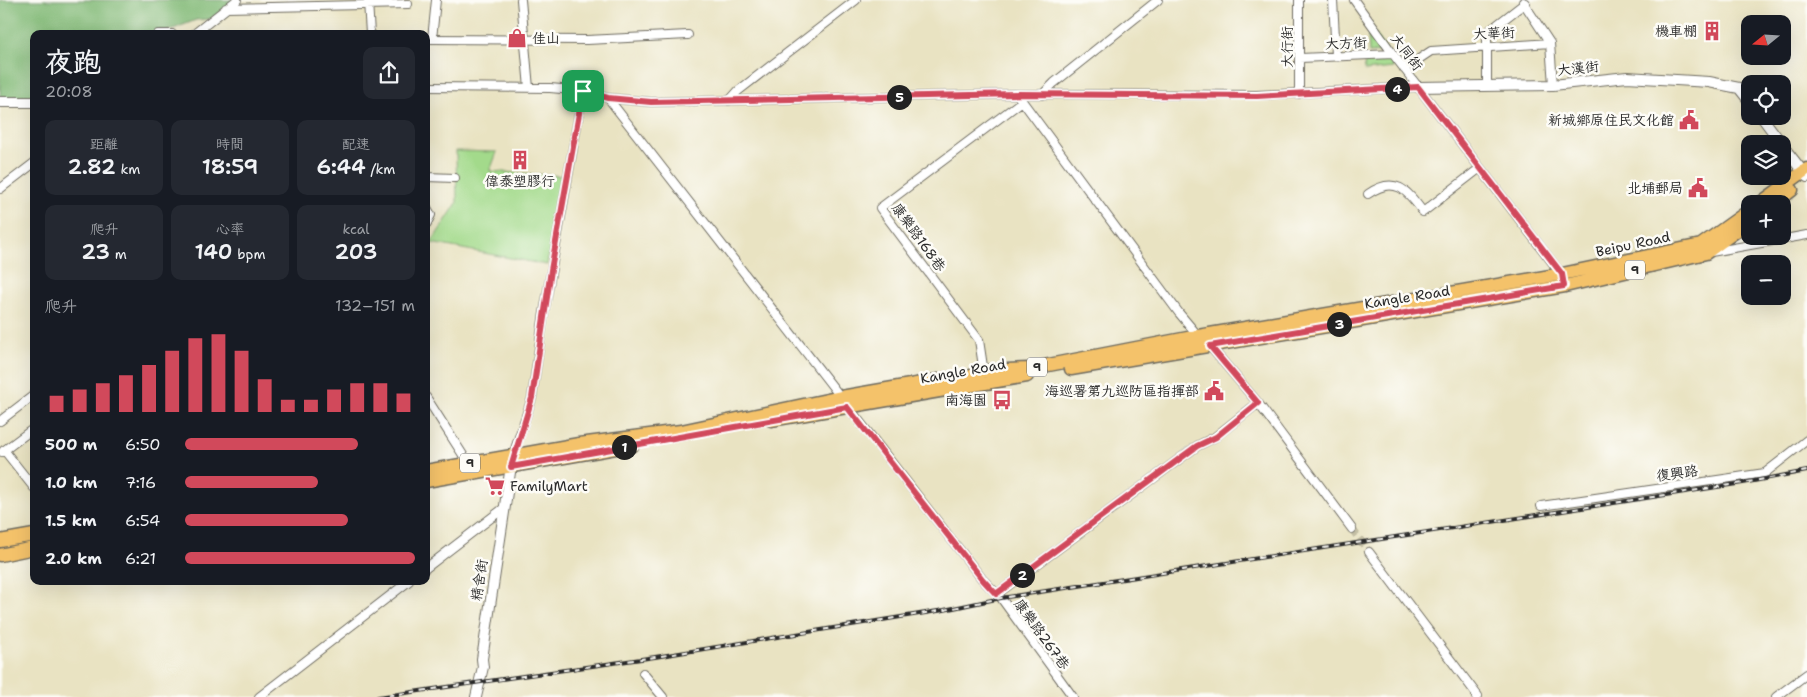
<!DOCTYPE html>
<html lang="zh-TW">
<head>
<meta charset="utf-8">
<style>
	body { margin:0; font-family:"Shantell Sans","LXGW WenKai TC",sans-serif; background:#242831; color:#f1f3f6; height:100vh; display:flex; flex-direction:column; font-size:19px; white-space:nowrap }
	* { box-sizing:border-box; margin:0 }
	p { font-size:16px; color:#9ea1a6 }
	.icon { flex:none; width:28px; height:28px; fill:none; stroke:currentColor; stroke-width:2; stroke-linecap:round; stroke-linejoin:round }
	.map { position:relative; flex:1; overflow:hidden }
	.drawer { position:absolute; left:30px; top:30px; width:400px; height:555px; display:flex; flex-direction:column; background:#171b24; border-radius:10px; box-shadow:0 5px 20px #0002 }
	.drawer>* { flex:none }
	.needle { width:32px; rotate:252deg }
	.tools { position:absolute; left:1741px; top:15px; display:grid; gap:10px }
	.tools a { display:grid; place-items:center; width:50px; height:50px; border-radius:10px; background:#171b24; box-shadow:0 5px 20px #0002; font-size:25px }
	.pin { position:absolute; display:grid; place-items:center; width:42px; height:42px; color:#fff; margin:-21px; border-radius:10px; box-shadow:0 2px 8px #0006 }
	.km { position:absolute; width:25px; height:25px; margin:-12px; border-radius:50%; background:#222; color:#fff; font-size:14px; line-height:25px; text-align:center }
	.round { display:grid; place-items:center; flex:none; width:52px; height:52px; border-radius:10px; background:#242831 }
	.summary { display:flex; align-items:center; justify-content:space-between; height:85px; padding:0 15px }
	h1 { font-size:28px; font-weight:600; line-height:38px }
	.figures { display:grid; grid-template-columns:repeat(3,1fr); gap:8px; height:85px; padding:5px 15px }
	.figures div { display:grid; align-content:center; border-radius:10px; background:#242831; text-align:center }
	.figures b { font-size:21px; font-weight:600 }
	.figures small { font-size:14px; font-weight:400 }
	.figures p { font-size:14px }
	.chart { height:140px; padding:10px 15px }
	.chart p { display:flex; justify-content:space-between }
	.chart svg { width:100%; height:90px; margin-top:5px; stroke:#d1495b; stroke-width:6 }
	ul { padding:0 15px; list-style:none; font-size:16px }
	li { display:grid; grid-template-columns:80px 60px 1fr; align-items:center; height:38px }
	li i { height:12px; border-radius:6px; background:#d1495b }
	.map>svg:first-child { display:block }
</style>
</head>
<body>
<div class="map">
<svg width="1807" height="697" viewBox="0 0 1807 697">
	<rect width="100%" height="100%" fill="#fdfcf7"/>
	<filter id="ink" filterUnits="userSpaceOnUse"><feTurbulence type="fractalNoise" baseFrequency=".02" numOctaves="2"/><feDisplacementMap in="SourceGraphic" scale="10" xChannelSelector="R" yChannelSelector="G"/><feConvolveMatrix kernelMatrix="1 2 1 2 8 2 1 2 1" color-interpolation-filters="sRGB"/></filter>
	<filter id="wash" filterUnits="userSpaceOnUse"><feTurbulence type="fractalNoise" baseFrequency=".0096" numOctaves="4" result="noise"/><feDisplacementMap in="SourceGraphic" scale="20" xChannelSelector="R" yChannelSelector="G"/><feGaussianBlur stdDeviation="1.12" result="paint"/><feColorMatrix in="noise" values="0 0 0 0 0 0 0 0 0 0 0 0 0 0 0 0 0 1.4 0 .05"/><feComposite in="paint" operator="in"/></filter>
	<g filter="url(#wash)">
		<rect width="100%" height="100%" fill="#e9e3c2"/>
		<path fill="#a3da8b" stroke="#67825b" d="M1375,33L1388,52L1369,53L1368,34Z
			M1392,57L1393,68L1365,71L1364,60Z
			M456,151L497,152L490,171L564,176L547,265L431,243L457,203Z"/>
		<path fill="#82ba77" stroke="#567251" d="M0,0H236L211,19L196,20L161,34H34V104H0Z"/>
	</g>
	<g filter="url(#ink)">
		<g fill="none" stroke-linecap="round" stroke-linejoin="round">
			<path stroke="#c3bea4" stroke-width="8" stroke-dasharray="8 4" stroke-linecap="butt" d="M1352,529L1369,552"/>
			<defs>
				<path id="minor" d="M521,0L529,88
					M1333,0L1336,56
					M1354,0L1393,54L1562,275
					M368,1L370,34
					M1523,2L1550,43L1553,85
					M226,8L408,4
					M158,34H172
					M194,34L237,0
					M426,39L587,40L688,35
					M432,39L436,0
					M1300,58L1393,54
					M1404,69L1431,51L1550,43
					M1487,86V37L1489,31L1525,3
					M426,87L550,88L583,91L608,98L651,102L1017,94L1257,95L1418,87
					M1017,94L1179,313L1200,338
					M1299,94V0
					M1042,95L1054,83L1158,0
					M608,98L983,580L1001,598L1073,697
					M729,101L738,91L856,0
					M426,177L455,178
					M0,189L34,163
					M1368,194C1395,175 1407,190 1423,212L1480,168
					M426,206L431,215L426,225
					M1711,252L1807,235
					M1209,345L1258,403L1352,529
					M984,373L979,340L880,208L1021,102
					M426,397L470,466
					M0,421L34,395
					M4,450L34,488
					M2,452L34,428
					M513,455L532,398L544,313L583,91
					M1541,506L1765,473L1807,440
					M1369,552L1478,696L1476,697
					M426,568L504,508
					M997,594L1197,446L1215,437L1258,403
					M643,673L663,697
					M259,697L409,581
					M1776,697L1807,674"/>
				<path id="tertiary" d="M1418,87L1553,85L1627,77L1709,82L1739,88L1750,102
					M0,102H34
					M1761,116L1782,144
					M1782,145L1807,177
					M476,697L483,667L482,659L512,459"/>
				<path id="primary" d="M1759,204L1807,169
					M1774,204L1792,190
					M1071,369L1565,286L1706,253L1750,221
					M771,420L1027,376
					M426,471L579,444L681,431L841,397L945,379L956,382L984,371L1028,369L1198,336L1562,274L1701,245L1750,210
					M426,481L633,445
					M0,541L34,535
					M0,555L34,548"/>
			</defs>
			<use href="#minor" stroke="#6e6b60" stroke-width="10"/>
			<use href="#tertiary" stroke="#6e6b60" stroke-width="12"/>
			<use href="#primary" stroke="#6e6b60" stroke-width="15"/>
			<use href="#minor" stroke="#fff" stroke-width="8"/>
			<use href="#tertiary" stroke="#fff" stroke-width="10"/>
			<use href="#primary" stroke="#f4c26a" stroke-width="12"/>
			<defs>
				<path id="rail" d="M378,697L655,657L944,610L1001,598L1743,483L1807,471"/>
			</defs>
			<use href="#rail" stroke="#2b2b2b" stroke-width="4"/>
			<use href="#rail" stroke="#fdfcf7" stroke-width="2" stroke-dasharray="5.5" stroke-linecap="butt"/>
		</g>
	</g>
	<g fill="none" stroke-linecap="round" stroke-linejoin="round" filter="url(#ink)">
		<defs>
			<path id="route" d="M1418,87L1562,274L1564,286L1210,346L1258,403L1216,437L1197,446L996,594L983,580L847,407L511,467L532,398L551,270L583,91L608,98L651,102L1017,94L1257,96Z"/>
		</defs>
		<use href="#route" stroke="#fff" stroke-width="10"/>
		<use href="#route" stroke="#d1495b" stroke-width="6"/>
	</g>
	<defs>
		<symbol id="building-bare" viewBox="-9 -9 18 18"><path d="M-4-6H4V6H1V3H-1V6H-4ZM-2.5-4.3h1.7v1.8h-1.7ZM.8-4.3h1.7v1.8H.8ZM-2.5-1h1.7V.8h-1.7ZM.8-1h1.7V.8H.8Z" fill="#d1495b" stroke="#fdfcf7" stroke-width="2.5" paint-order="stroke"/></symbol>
		<symbol id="shop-bare" viewBox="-9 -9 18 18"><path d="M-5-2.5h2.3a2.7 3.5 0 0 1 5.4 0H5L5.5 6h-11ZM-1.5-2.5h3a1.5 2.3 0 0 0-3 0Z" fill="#d1495b" stroke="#fdfcf7" stroke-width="2.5" paint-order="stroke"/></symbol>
		<symbol id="civic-bare" viewBox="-9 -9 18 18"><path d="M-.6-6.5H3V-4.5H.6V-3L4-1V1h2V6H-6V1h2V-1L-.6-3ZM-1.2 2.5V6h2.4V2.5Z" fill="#d1495b" stroke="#fdfcf7" stroke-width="2.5" paint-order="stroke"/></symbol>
		<symbol id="bus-bare" viewBox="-9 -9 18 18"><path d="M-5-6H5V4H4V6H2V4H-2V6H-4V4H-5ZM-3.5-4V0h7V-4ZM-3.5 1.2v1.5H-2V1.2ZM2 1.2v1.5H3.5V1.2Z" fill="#d1495b" stroke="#fdfcf7" stroke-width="2.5" paint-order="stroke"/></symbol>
		<symbol id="supermarket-bare" viewBox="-9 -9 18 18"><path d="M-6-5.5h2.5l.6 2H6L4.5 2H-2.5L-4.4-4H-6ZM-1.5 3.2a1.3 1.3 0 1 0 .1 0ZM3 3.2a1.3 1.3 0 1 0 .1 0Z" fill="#d1495b" stroke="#fdfcf7" stroke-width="2.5" paint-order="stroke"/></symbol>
	</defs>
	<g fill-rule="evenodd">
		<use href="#building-bare" x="1698" y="17" width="28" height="28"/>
		<use href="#shop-bare" x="503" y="24" width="28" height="28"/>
		<use href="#civic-bare" x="1675" y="106" width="28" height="28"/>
		<use href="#building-bare" x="506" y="146" width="28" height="28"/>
		<use href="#civic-bare" x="1684" y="174" width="28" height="28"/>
		<use href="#civic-bare" x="1200" y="377" width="28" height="28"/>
		<use href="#bus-bare" x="988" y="386" width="28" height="28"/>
		<use href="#supermarket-bare" x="481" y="472" width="28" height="28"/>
	</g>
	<g text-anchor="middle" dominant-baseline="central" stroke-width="5" stroke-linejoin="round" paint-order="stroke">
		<g fill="#fdfcf7" stroke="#6a6a68" stroke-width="1">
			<rect x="1625" y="260.5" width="20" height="19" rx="4"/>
			<rect x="1027" y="357.5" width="20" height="19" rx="4"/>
			<rect x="460" y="453.5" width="20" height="19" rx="4"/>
		</g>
		<g font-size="12" font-weight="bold" fill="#2b2b2b">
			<text x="1635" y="270">9</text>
			<text x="1037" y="367">9</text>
			<text x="470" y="463">9</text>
		</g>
		<g font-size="14" fill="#2b2b2b" stroke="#fdfcf7" text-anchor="end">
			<text x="1697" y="31">機車棚</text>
			<text x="532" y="38" text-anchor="start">佳山</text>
			<text x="1674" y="120">新城鄉原住民文化館</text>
			<text x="520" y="181" text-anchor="middle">偉泰塑膠行</text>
			<text x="1683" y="188">北埔郵局</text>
			<text x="1199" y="391">海巡署第九巡防區指揮部</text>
			<text x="987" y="400">南海園</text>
			<text x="510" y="486" text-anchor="start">FamilyMart</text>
		</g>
		<g font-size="14" fill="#2b2b2b" stroke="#fdfcf7">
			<text transform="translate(1494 33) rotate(-3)">大華街</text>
			<text transform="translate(1346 43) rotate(-2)">大方街</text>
			<text transform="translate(1287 47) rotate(-90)">大行街</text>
			<text transform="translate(1407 52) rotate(53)">大同街</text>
			<text transform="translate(1578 68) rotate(-6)">大漢街</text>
			<text transform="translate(919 237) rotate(54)">康樂路168巷</text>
			<text transform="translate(1633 244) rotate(-12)">Beipu Road</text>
			<text transform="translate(1407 297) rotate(-9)">Kangle Road</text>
			<text transform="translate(963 371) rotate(-10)">Kangle Road</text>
			<text transform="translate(1677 473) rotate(-8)">復興路</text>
			<text transform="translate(479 580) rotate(-81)">精舍街</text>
			<text transform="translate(1042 634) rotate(54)">康樂路267巷</text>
		</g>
	</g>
</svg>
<div class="tools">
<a><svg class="needle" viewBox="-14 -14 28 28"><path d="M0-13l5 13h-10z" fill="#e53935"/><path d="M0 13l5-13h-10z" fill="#9ea1a6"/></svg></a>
<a><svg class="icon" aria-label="locate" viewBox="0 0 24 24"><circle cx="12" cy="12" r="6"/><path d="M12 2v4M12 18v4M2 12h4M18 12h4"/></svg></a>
<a><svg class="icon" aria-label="layers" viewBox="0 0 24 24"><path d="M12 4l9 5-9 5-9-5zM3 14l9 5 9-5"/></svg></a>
<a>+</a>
<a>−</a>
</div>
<div class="pin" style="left:583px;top:91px;background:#1e9e55"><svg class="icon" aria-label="arrive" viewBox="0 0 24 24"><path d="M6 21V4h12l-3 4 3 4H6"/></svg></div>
<b class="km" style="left:624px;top:447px">1</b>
<b class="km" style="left:1022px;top:575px">2</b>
<b class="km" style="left:1339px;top:324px">3</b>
<b class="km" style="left:1397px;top:89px">4</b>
<b class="km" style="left:899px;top:97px">5</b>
<section class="drawer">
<div class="summary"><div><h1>夜跑</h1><p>20:08</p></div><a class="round"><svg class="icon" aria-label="share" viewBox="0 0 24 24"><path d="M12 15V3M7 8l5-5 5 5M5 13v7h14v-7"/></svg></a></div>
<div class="figures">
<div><p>距離</p><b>2.82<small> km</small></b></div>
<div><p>時間</p><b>18:59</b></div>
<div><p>配速</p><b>6:44<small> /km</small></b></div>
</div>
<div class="figures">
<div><p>爬升</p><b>23<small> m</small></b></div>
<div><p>心率</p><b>140<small> bpm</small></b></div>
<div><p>kcal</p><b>203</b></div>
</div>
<div class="chart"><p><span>爬升</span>132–151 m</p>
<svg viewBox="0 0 160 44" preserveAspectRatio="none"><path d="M5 44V36M15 44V33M25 44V30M35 44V26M45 44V21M55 44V14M65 44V8M75 44V6M85 44V14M95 44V28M105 44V38M115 44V38M125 44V33M135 44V30M145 44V30M155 44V35"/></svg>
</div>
<ul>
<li><b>500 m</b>6:50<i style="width:75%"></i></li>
<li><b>1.0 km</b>7:16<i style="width:58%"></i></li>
<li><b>1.5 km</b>6:54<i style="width:71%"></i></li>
<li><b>2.0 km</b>6:21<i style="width:100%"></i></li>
</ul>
</section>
</div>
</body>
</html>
